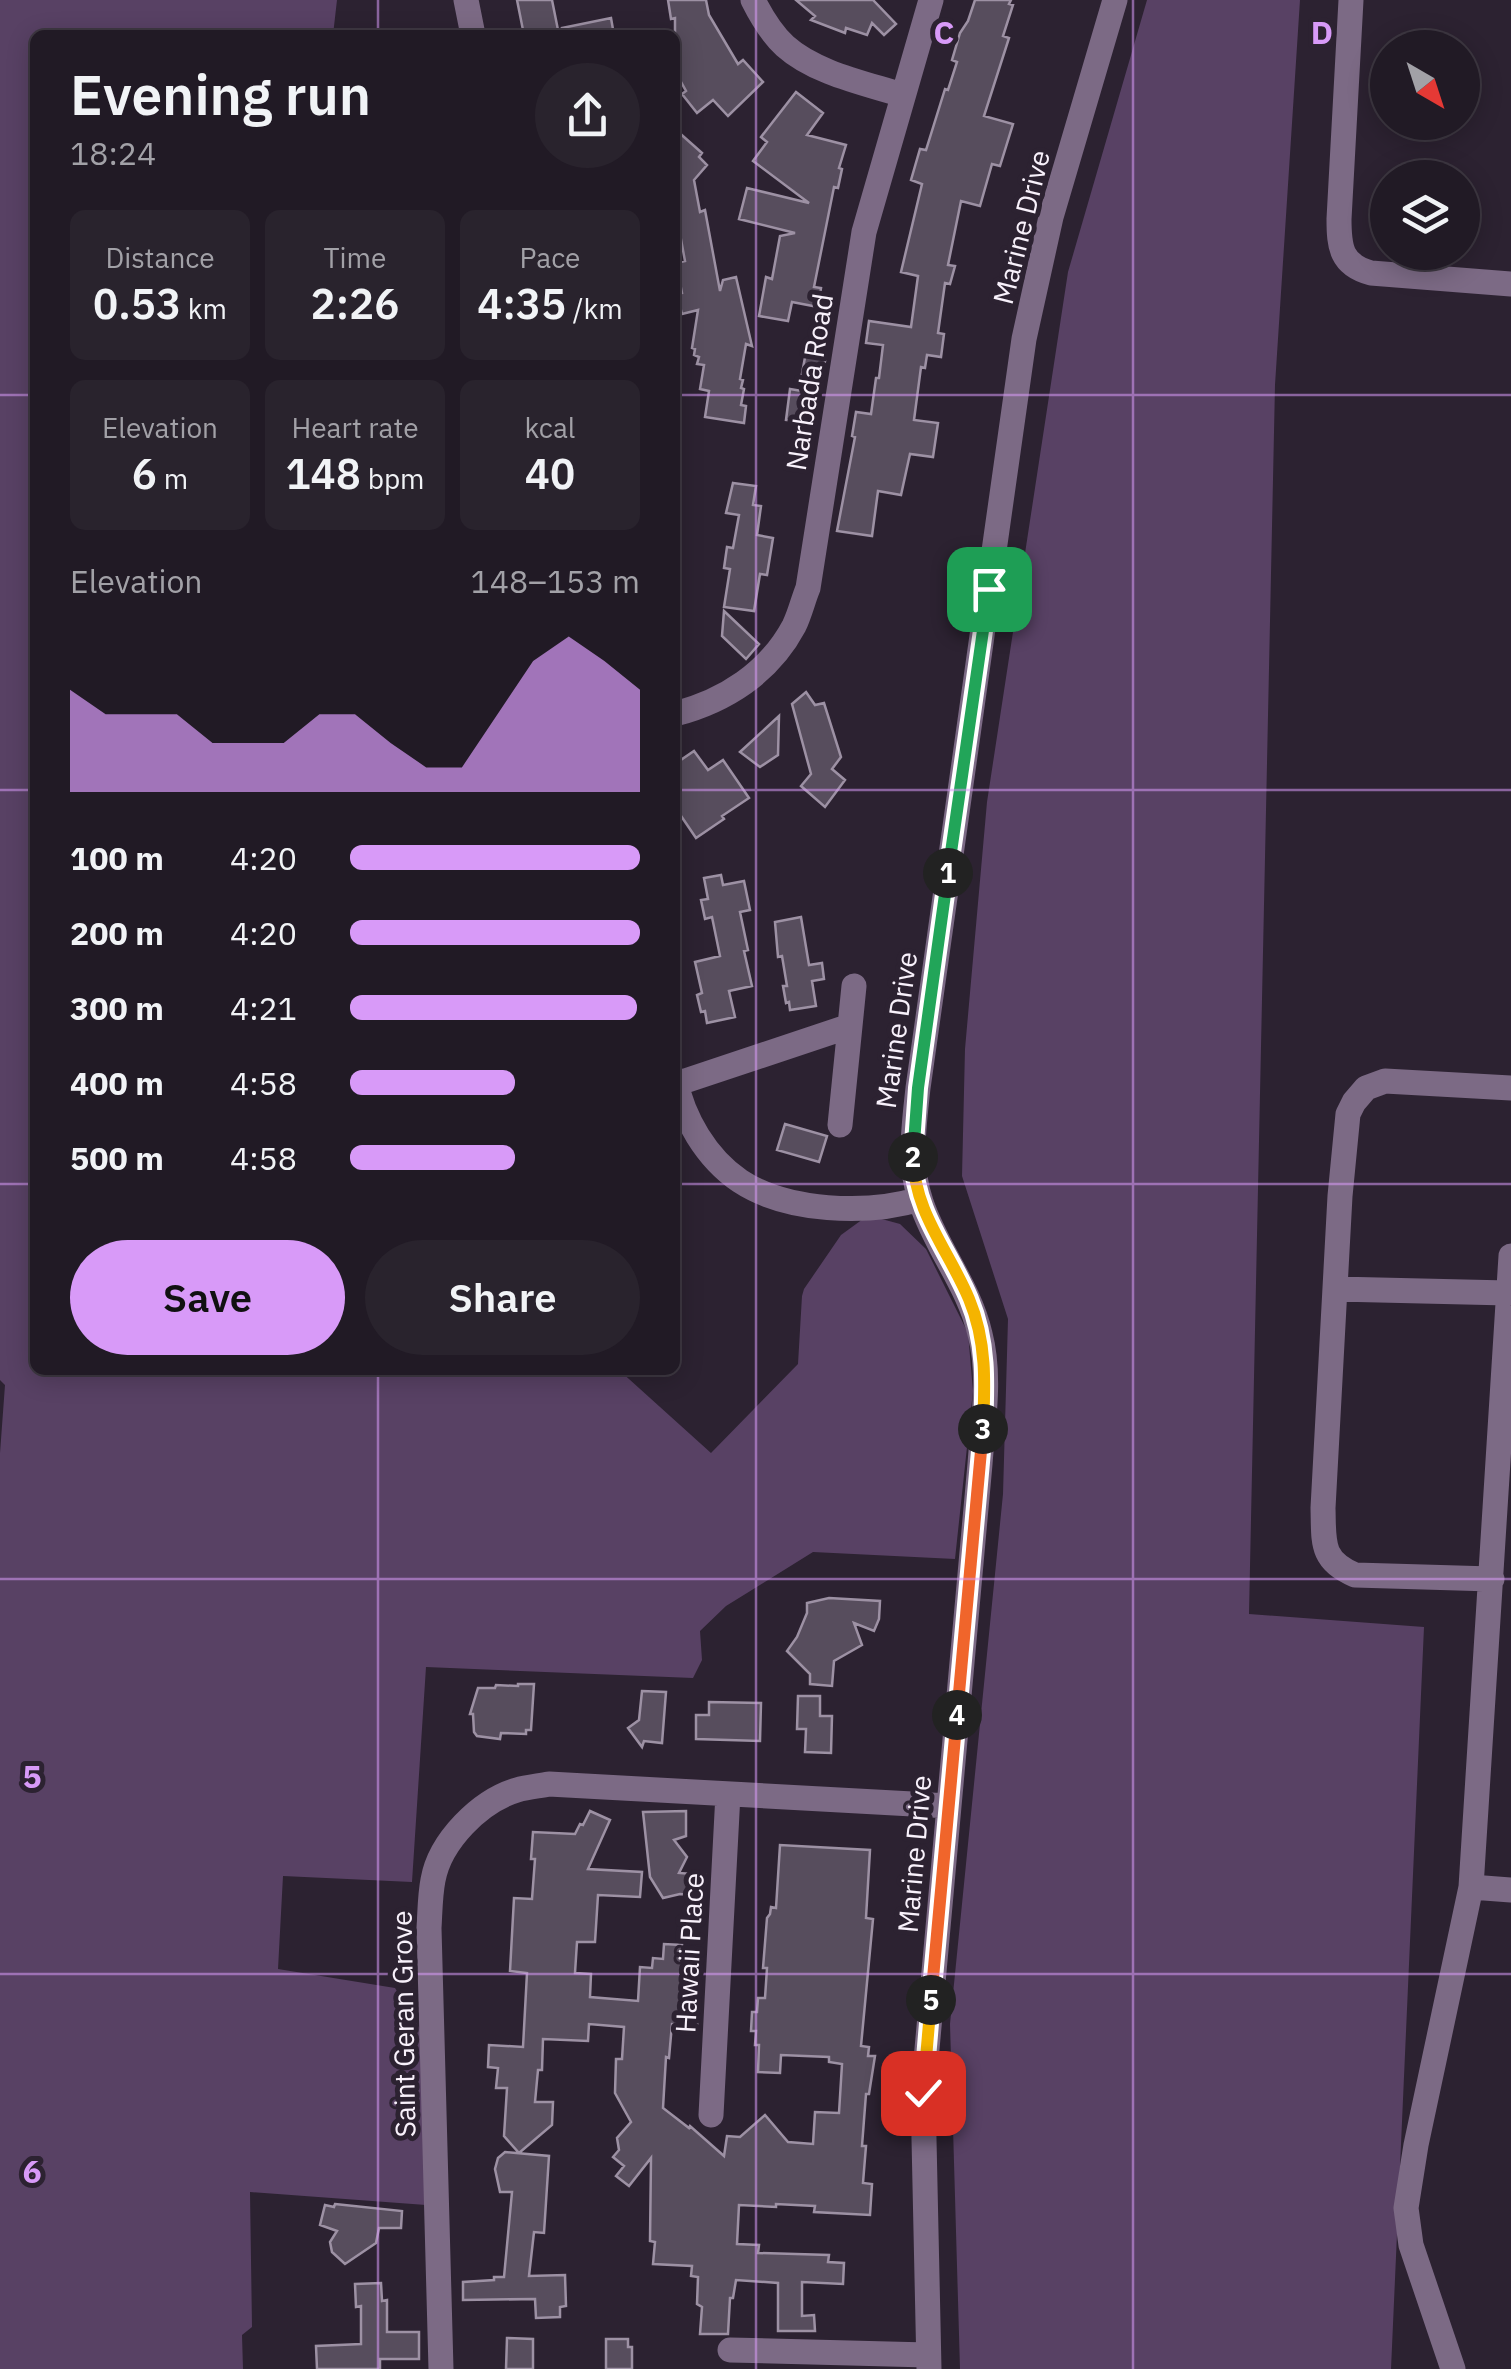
<!DOCTYPE html>
<html lang="en">
<head>
<meta charset="utf-8">
<style>
	body { margin:0; font-family:"IBM Plex Sans",sans-serif; background:#29232d; color:#f1f3f6; height:100vh; display:flex; flex-direction:column; font-size:38px; white-space:nowrap }
	* { box-sizing:border-box; margin:0 }
	p { font-size:32px; color:#a2a1a7 }
	.icon { flex:none; width:55px; height:55px; fill:none; stroke:currentColor; stroke-width:2; stroke-linecap:round; stroke-linejoin:round }
	.map { position:relative; flex:1; overflow:hidden }
	.side { position:absolute; left:30px; top:30px; width:650px; height:1345px; display:flex; flex-direction:column; background:#211a25; border-radius:15px; box-shadow:0 5px 25px #0003,0 0 0 2px #3e3842 }
	.side>* { flex:none }
	.needle { width:65px; rotate:141deg }
	.tools { position:absolute; left:1370px; top:30px; display:grid; gap:20px }
	.tools a { display:grid; place-items:center; width:110px; height:110px; border-radius:50%; background:#211a25; box-shadow:0 5px 25px #0003,0 0 0 2px #3e3842; font-size:50px }
	.pin { position:absolute; display:grid; place-items:center; width:85px; height:85px; color:#fff; margin:-42px; border-radius:20px; box-shadow:0 5px 15px #0006 }
	.km { position:absolute; width:50px; height:50px; margin:-25px; border-radius:50%; background:#222; color:#fff; font-size:28px; line-height:50px; text-align:center }
	.round { display:grid; place-items:center; flex:none; width:105px; height:105px; border-radius:52px; background:#29232d }
	.summary { display:flex; align-items:center; justify-content:space-between; height:170px; padding:0 40px }
	h1 { font-size:55px; font-weight:600; line-height:75px }
	.figures { display:grid; grid-template-columns:repeat(3,1fr); gap:15px; height:170px; padding:10px 40px }
	.figures div { display:grid; align-content:center; border-radius:15px; background:#29232d; text-align:center }
	.figures b { font-size:42px; font-weight:600 }
	.figures small { font-size:28px; font-weight:400 }
	.figures p { font-size:28px }
	.chart { height:280px; padding:20px 40px }
	.chart p { display:flex; justify-content:space-between }
	.chart svg { width:100%; height:180px; margin-top:10px; fill:#d89af8; opacity:.7 }
	.button { display:flex; gap:20px; margin-top:auto; padding:20px 40px }
	.button a { flex:1; height:115px; border-radius:60px; background:#d89af8; color:#111; font-size:40px; font-weight:600; line-height:115px; text-align:center }
	.button a+a { background:#29232d; color:#f1f3f6 }
	ul { padding:0 40px; list-style:none; font-size:32px }
	li { display:grid; grid-template-columns:160px 120px 1fr; align-items:center; height:75px }
	li i { height:25px; border-radius:12px; background:#d89af8 }
	.map>svg:first-child { display:block }
</style>
</head>
<body>
<div class="map">
<svg width="1511" height="2369" viewBox="0 0 1511 2369">
	<rect width="100%" height="100%" fill="#2c2231"/>
	<path fill="#584164" d="M0,0H337L333,35H35V1370H619L711,1453L798,1364L802,1296L804,1289L841,1235L863,1219L878,1218L900,1224L926,1249L968,1333L973,1391L955,1559L813,1552L726,1606L700,1631L702,1660L693,1678L426,1667L412,1882L283,1876L278,1969L395,1988L421,2031L426,2205L250,2192L252,2327L242,2335L243,2369H0V1453L5,1385L0,1380Z
		M1147,0H1300L1275,385L1249,1614L1424,1627L1391,2369H960L950,2024L1003,1494L1008,1319L962,1176L965,1049L987,802L1068,272Z"/>
	<path fill="#574d5d" stroke="#9d91a4" stroke-width="2.5" d="M517,0H552L559,35H524Z
		M668,0H706L709,15L738,64L743,60L763,82L728,116L713,100L697,113L682,94L686,91L675,71V18L671,19Z
		M796,0H873L896,24L884,35L872,23L867,35L846,28L845,33L811,20L815,16Z
		M975,0H1011L1009,4L1013,5L1003,36L1009,38L984,116L1013,124L1000,166L992,164L980,206L961,201L948,265L955,266L950,284L945,283L938,333L944,334L941,357L927,355L925,368L921,367L914,420L938,423L933,457L910,454L901,495L878,491L872,536L837,531L855,437L852,436L856,412L871,414L876,378H879L883,345L866,343L869,321L911,327L918,276L901,272L922,184L911,180L920,149L926,150L945,89L948,90L957,62L952,60L960,33L968,21Z
		M611,18L614,35H563L562,28Z
		M796,92L823,113L807,135L846,145L839,168L842,169L838,188L834,187L814,287L821,288L818,307L792,302L788,321L759,316L766,277L772,279L780,236L795,233L739,219L747,188L809,203L753,161L767,142L761,137Z
		M675,129L702,153L699,157L707,165L694,180L700,212L705,210L720,291L723,280L736,277L752,346L746,344L740,379L743,380L741,388L744,389L741,405L746,406L744,423L705,417L709,391L700,389L704,365L697,364L699,357L694,355L695,349L692,348L698,310L682,314L677,295L682,293L676,263L685,261L675,207Z
		M806,352L826,356L821,382L801,379Z
		M790,389L808,392L804,422L786,420Z
		M733,483L756,486L753,505L761,506L757,535L773,538L767,575L760,574L754,611L724,607L730,569L724,568L727,547L733,548L739,515L726,513Z
		M724,611L759,644L746,659L722,636Z
		M806,692L815,705L824,703L841,757L832,769L845,780L825,807L801,786L811,774L792,704Z
		M779,716L778,755L760,767L740,752Z
		M694,751L708,770L723,760L749,798L722,816L724,819L696,838L675,807V764Z
		M721,875L723,885L744,881L750,910L740,912L748,950L744,951L752,986L729,991L735,1017L707,1023L705,1011L701,1012L697,995L702,993L695,962L720,956L712,917L705,919L701,900L708,899L704,878Z
		M801,917L809,965L822,963L824,979L812,981L816,1006L790,1010L789,1002L786,1003L783,986H787L782,956L778,957L775,922Z
		M785,1124L827,1136L819,1162L777,1150Z
		M829,1598L880,1601L879,1619L874,1631L854,1623L862,1645L834,1661L832,1686L810,1684V1674L787,1651L797,1637L807,1613V1603Z
		M518,1684H534L531,1730H526V1734L501,1733L500,1739L477,1736L474,1732L473,1714H470L478,1688H495L496,1685L518,1686Z
		M642,1691L666,1692L662,1743L644,1741L642,1747L628,1728L639,1720Z
		M798,1696H820V1716H832L831,1753L805,1752L806,1729H797Z
		M709,1702L761,1703L760,1741L696,1739V1715H709Z
		M590,1811L610,1820L588,1869L642,1872L640,1897L598,1895L595,1942H577L575,1973L591,1974L590,1997L638,2001L640,1967L652,1968L653,1958L663,1959L664,1944L682,1945L681,1961H685L686,1966L684,2003L698,2005L697,2026L672,2024L669,2058L666,2057L663,2108L689,2128L690,2126L724,2156L727,2136L740,2137L765,2115L788,2142L813,2144L815,2112L839,2113L842,2064L829,2062V2057L781,2055L780,2073L758,2072L759,2045H755L756,2031H751L752,2012H757L758,1998H765L767,1968H763L767,1918L770,1914L771,1907L776,1908L780,1845L870,1850L866,1918L873,1919L861,2046L869,2047L868,2056H875L869,2094H866L862,2146H866L863,2183L872,2184L870,2215L814,2212L815,2206L776,2204V2207L739,2205L737,2244L759,2245L758,2253L829,2255L828,2262L844,2263L843,2284L802,2282V2316L814,2315L815,2331H778V2283L736,2280L733,2298H730L728,2334H700L702,2307L697,2304L698,2277L691,2276L692,2266L653,2264L655,2242L650,2241L651,2158L629,2186L616,2176L624,2166L613,2157L619,2150L617,2138L631,2122L615,2093L616,2059H622L624,2027L589,2024L588,2041L543,2039L542,2070H538L535,2102H553L552,2125L519,2153L504,2136L507,2088H496L498,2068L488,2067L489,2045L523,2047L527,1973L510,1971L514,1898L532,1899L535,1859H531L533,1832L575,1834L580,1824L583,1825Z
		M686,1811V1836L674,1840L687,1857L679,1873L705,1875L704,1896L680,1894L663,1898L650,1877L643,1812Z
		M505,2152L549,2156L544,2233L534,2232L529,2276L565,2275L566,2306L560,2307V2317L536,2318L535,2299L463,2300V2282L494,2280V2277H504L512,2192H500L495,2169L498,2158Z
		M335,2204L402,2211L401,2228H379L376,2243L345,2264L332,2252L330,2242L337,2231L320,2225L325,2205L334,2207Z
		M381,2283L382,2301L387,2300V2332H419V2359H380V2369H317L316,2346L361,2344V2306L356,2307L355,2284Z
		M507,2338L533,2339V2369H506Z
		M606,2339H628V2347H632V2369H606Z"/>
	<g fill="none" stroke-linecap="round" stroke-linejoin="round">
		<path stroke="#7c6a85" stroke-width="25" d="M466,0L473,35
			M753,0C761,16 772,34 785,46C815,73 864,83 902,95
			M1351,0L1339,219C1339,247 1341,265 1371,273L1511,284
			M675,714C725,701 769,673 794,626C800,614 803,600 808,588L864,232L931,0
			M675,1079C683,1118 706,1158 740,1181C787,1212 867,1215 920,1199
			M676,1084L850,1026L854,986
			M840,1125L850,1026
			M1511,1256L1471,1887L1511,1890
			M1336,1289L1508,1293
			M1492,1579L1355,1575C1320,1560 1324,1542 1323,1508L1340,1196L1348,1114L1354,1102L1366,1088L1385,1081L1511,1088
			M711,2115L728,1794
			M730,2350L928,2355
			M441,2369L429,1928C430,1912 430,1895 433,1880C440,1841 480,1801 517,1790C527,1787 539,1786 549,1784L949,1806
			M929,2369L923,2093L980,1464C983,1422 991,1376 980,1334C969,1286 936,1248 921,1202C908,1164 914,1126 918,1088L1024,339L1051,217L1115,0
			M1453,2369L1411,2245L1406,2208L1416,2145L1471,1887"/>
	</g>
	<g fill="none" stroke-linecap="round" stroke-linejoin="round">
		<defs>
			<path id="split-1" d="M948,873L989,589"/>
			<path id="split-2" d="M913,1157L918,1088L948,873"/>
			<path id="split-3" d="M913,1157C914,1212 949,1251 969,1299C987,1342 985,1384 983,1429"/>
			<path id="split-4" d="M957,1715L983,1429"/>
			<path id="split-5" d="M931,2000L957,1715"/>
			<path id="split-6" d="M923,2093L931,2000"/>
		</defs>
		<use href="#split-1" stroke="#fff" stroke-width="20"/>
		<use href="#split-2" stroke="#fff" stroke-width="20"/>
		<use href="#split-3" stroke="#fff" stroke-width="20"/>
		<use href="#split-4" stroke="#fff" stroke-width="20"/>
		<use href="#split-5" stroke="#fff" stroke-width="20"/>
		<use href="#split-6" stroke="#fff" stroke-width="20"/>
		<use href="#split-1" stroke="#22a559" stroke-width="12"/>
		<use href="#split-2" stroke="#22a559" stroke-width="12"/>
		<use href="#split-3" stroke="#f5b400" stroke-width="12"/>
		<use href="#split-4" stroke="#f0652b" stroke-width="12"/>
		<use href="#split-5" stroke="#f0652b" stroke-width="12"/>
		<use href="#split-6" stroke="#f5b400" stroke-width="12"/>
	</g>
	<path fill="none" stroke="#d89af8" stroke-width="2.5" stroke-opacity="0.55" d="M378,0V35M756,0V2369M1133,0V2369M0,395H35M675,395H1511M0,790H35M675,790H1511M0,1184H35M675,1184H1511M378,1370V2369M0,1579H1511M0,1974H1511"/>
	<g text-anchor="middle" dominant-baseline="central" stroke-width="10" stroke-linejoin="round" paint-order="stroke">
		<g font-size="28" fill="#f8f1fb" stroke="#2c2231">
			<text transform="translate(1021 227) rotate(-76)">Marine Drive</text>
			<text transform="translate(809 382) rotate(-81)">Narbada Road</text>
			<text transform="translate(896 1030) rotate(-82)">Marine Drive</text>
			<text transform="translate(914 1854) rotate(-85)">Marine Drive</text>
			<text transform="translate(689 1953) rotate(-87)">Hawaii Place</text>
			<text transform="translate(403 2024) rotate(-91)">Saint Geran Grove</text>
		</g>
	</g>
	<g font-size="32" text-anchor="middle" font-weight="bold" fill="#d89af8" stroke="#2c2231" stroke-width="10" stroke-linejoin="round" paint-order="stroke">
		<text x="944" y="44">C</text>
		<text x="1322" y="44">D</text>
		<text x="32" y="1788">5</text>
		<text x="32" y="2183">6</text>
	</g>
</svg>
<div class="tools">
<a><svg class="needle" viewBox="-14 -14 28 28"><path d="M0-13l5 13h-10z" fill="#e53935"/><path d="M0 13l5-13h-10z" fill="#a2a1a7"/></svg></a>
<a><svg class="icon" aria-label="layers" viewBox="0 0 24 24"><path d="M12 4l9 5-9 5-9-5zM3 14l9 5 9-5"/></svg></a>
</div>
<div class="pin" style="left:989px;top:589px;background:#1e9e55"><svg class="icon" aria-label="arrive" viewBox="0 0 24 24"><path d="M6 21V4h12l-3 4 3 4H6"/></svg></div>
<div class="pin" style="left:923px;top:2093px;background:#d93025"><svg class="icon" aria-label="check" viewBox="0 0 24 24"><path d="M5 12l5 5 9-10"/></svg></div>
<b class="km" style="left:948px;top:873px">1</b>
<b class="km" style="left:913px;top:1157px">2</b>
<b class="km" style="left:983px;top:1429px">3</b>
<b class="km" style="left:957px;top:1715px">4</b>
<b class="km" style="left:931px;top:2000px">5</b>
<section class="side">
<div class="summary"><div><h1>Evening run</h1><p>18:24</p></div><a class="round"><svg class="icon" aria-label="share" viewBox="0 0 24 24"><path d="M12 15V3M7 8l5-5 5 5M5 13v7h14v-7"/></svg></a></div>
<div class="figures">
<div><p>Distance</p><b>0.53<small> km</small></b></div>
<div><p>Time</p><b>2:26</b></div>
<div><p>Pace</p><b>4:35<small> /km</small></b></div>
</div>
<div class="figures">
<div><p>Elevation</p><b>6<small> m</small></b></div>
<div><p>Heart rate</p><b>148<small> bpm</small></b></div>
<div><p>kcal</p><b>40</b></div>
</div>
<div class="chart"><p><span>Elevation</span>148–153 m</p>
<svg viewBox="0 0 160 44" preserveAspectRatio="none"><path d="M0 44V19L10 25L20 25L30 25L40 32L50 32L60 32L70 25L80 25L90 32L100 38L110 38L120 25L130 12L140 6L150 12L160 19V44z"/></svg>
</div>
<ul>
<li><b>100 m</b>4:20<i style="width:100%"></i></li>
<li><b>200 m</b>4:20<i style="width:100%"></i></li>
<li><b>300 m</b>4:21<i style="width:99%"></i></li>
<li><b>400 m</b>4:58<i style="width:57%"></i></li>
<li><b>500 m</b>4:58<i style="width:57%"></i></li>
</ul>
<div class="button"><a>Save</a><a>Share</a></div>
</section>
</div>
</body>
</html>
